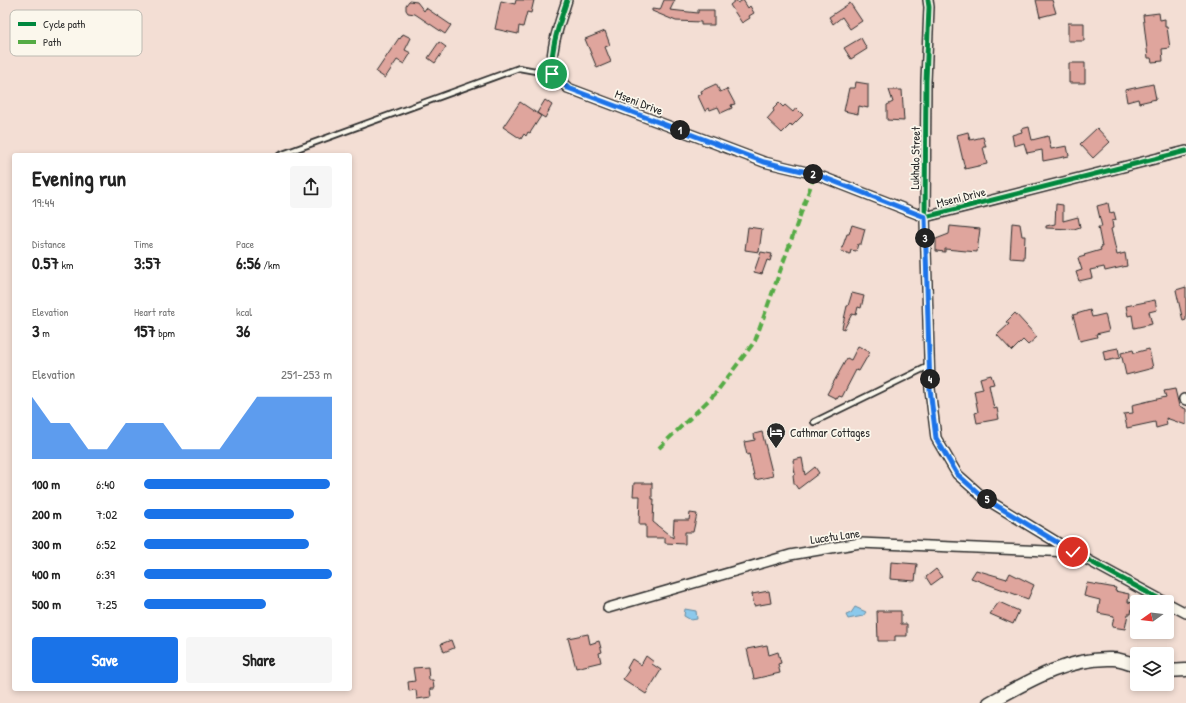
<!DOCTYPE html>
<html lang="en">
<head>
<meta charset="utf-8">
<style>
	body { margin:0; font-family:"Patrick Hand",sans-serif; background:#f6f6f6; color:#222; height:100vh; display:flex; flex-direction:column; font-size:15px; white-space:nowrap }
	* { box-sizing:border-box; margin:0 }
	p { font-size:13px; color:#767676 }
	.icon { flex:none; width:22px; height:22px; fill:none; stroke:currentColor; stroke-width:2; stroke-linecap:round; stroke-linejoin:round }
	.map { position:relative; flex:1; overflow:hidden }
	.sheet { position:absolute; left:12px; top:153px; width:340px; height:538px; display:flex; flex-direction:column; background:#fff; border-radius:4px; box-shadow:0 2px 6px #0003 }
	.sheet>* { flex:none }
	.needle { width:26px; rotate:256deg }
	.fabs { position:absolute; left:1130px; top:595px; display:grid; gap:8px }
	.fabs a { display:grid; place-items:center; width:44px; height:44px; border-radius:4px; background:#fff; box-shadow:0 2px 6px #0003; font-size:20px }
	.pin { position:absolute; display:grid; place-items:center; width:34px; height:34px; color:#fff; margin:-17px; border:2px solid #fff; border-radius:50%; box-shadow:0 1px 4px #0007 }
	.km { position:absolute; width:20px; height:20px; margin:-10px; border-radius:50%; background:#222; color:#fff; font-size:11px; line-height:20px; text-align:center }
	.round { display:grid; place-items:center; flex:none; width:42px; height:42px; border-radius:4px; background:#f6f6f6 }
	.summary { display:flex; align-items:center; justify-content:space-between; height:68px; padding:0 20px }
	h1 { font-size:22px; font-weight:800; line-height:30px }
	.stats { display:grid; grid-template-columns:repeat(3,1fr); gap:6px; height:68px; padding:4px 20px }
	.stats div { display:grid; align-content:center }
	.stats b { font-size:17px; font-weight:800 }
	.stats small { font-size:11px; font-weight:400 }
	.stats p { font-size:11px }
	.chart { height:112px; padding:8px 20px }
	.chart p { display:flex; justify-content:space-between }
	.chart svg { width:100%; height:72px; margin-top:4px; fill:#1a73e8; opacity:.7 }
	.button { display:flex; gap:8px; margin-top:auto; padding:8px 20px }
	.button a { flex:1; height:46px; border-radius:4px; background:#1a73e8; color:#fff; font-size:16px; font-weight:800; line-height:46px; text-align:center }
	.button a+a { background:#f6f6f6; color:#222 }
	ul { padding:0 20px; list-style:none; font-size:13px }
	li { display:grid; grid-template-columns:64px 48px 1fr; align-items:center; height:30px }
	li i { height:10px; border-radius:5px; background:#1a73e8 }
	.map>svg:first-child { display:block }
</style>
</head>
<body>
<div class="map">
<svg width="1186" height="703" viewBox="0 0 1186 703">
	<rect width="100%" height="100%" fill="#f3ded4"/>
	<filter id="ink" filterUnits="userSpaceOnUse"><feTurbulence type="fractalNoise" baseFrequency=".025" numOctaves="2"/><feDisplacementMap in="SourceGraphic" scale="8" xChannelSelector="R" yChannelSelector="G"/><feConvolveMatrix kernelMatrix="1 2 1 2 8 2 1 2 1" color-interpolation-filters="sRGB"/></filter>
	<g filter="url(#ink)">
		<path fill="#8bc9ec" stroke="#658a9f" d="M855,607L866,612L863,616L848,619L846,615L851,613Z
			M685,609L696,611L697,619L691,620L684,616Z"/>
		<path fill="#dfa59d" stroke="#2b2b2b" d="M516,0H534L531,13L527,12L523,27L519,26L518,34L495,29L501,1L515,4Z
			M664,0H675L670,10L698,13V10H714V25H701V22L676,21L652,11V9L660,10Z
			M736,0L738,3L743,0L748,8L750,6L754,13L749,16L750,18L742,23L730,5Z
			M1036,0H1052L1056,13L1040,17Z
			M409,1L417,2L424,11L426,8L451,25L445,34L415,14L408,13L406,10V5Z
			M850,3L862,21L850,29L842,17L833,24L829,17Z
			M1159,13L1160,20L1165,19V27H1167L1170,48L1162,49L1163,61L1152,62L1151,58H1148L1143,15Z
			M1068,23H1084V41H1068Z
			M605,31L610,45L605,47L611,62L597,68L585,39Z
			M403,34L411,38L405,50L411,53L404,64L397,60L385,78L376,72L399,38L400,39Z
			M861,38L867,49L851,59L844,48Z
			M439,42L446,47L435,63L428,58Z
			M1069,63H1085V83H1069Z
			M856,82L868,84V108L859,106L858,114L844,111L849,88H855Z
			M716,84L720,92L727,89L735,104L731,105L732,108L721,113L718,107L710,110L709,108L705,111L698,96L702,94L701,91Z
			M1153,84L1156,99L1139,103L1138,99L1127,102L1125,90Z
			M889,90H902L904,121L887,120V105L893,102Z
			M545,100L552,105L545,118L537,113Z
			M520,102L541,116L530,133L528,132L526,136L524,134L521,139L503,127Z
			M779,103L783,107L785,105L793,112L796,108L803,115L792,126L791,124L782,133L767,119L774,111L773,109Z
			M1029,127L1032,140L1048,136L1051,149L1067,146L1069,156L1043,161L1042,150L1027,153L1024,143L1014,146L1012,135L1022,132L1021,129Z
			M1097,128L1110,142L1093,158L1080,144Z
			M968,132L970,140L983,137L986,147H983L987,164L965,169L957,135Z
			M1108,203L1110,213L1114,212L1116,220L1112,221L1113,228L1111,229L1117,255L1125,253L1127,266L1105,271L1104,267L1090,270L1092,278L1079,281L1076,272L1082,270L1078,258L1085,256L1084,255L1101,250L1100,248L1102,247L1098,227H1102L1097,206Z
			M1056,204L1063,205V221L1078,217L1080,227L1074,229L1046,228V226L1055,224Z
			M1012,223L1020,224L1022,236H1025L1024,259L1010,258Z
			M852,225L865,229L861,244H858L856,251L851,250L850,254L841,251L847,234H849Z
			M950,226L980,229L977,252L945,249V252L936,251V239L949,234Z
			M748,227L762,229L759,252L745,250Z
			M761,252L772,254L770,261L767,260L762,274L754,272Z
			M1186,287V320L1183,321L1176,290Z
			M852,293L864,296L861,308L858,307L856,315L852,314L844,329L842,328L847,306H848Z
			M1155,300L1157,310L1149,312L1152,324L1134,328L1132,315L1128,316L1126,306Z
			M1090,310L1092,317L1105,314L1109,331L1096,334L1097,337L1080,341L1073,315Z
			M1015,313L1037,337L1028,345L1023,340L1012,351L997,335L1009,324L1006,322Z
			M858,346L870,352L859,371L856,370L842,397L839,396L837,399L827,394L847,358L851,360Z
			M1118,348L1120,358L1105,361L1103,351Z
			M1149,349L1153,368L1126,375L1121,353L1133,350L1134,353Z
			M991,375L994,384L989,385L994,409L997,408L999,419L977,423L975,413L978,412L974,391L983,389L980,378Z
			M1175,389L1179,406L1186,409V425L1166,418L1167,425L1156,428L1155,422L1127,428L1124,414L1133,413L1132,405L1166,397L1164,391Z
			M762,432L773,476L755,480L749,454L747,455L744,442L755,440L754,434Z
			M802,458L805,475L815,467L819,473L798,489L794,483L793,475L795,474L793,460Z
			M634,483H652V499H654L653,522L673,538L674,520H689L690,513L697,514L693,532H685V544L665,543V538H646V525H639L640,496H633Z
			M891,562L917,564L915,581L890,579Z
			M936,569L942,577L931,585L926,577Z
			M976,570L1007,579L1010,573L1034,585L1028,599L971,578Z
			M1087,583L1116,588L1115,591L1129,594L1128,602L1133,603L1131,614H1128L1125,629L1112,627L1114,616L1098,613L1100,600L1084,596Z
			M769,591L771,603L754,606L752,594Z
			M999,602L1019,611L1013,624L990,614Z
			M877,611H901V624H907V636H895V641H878Z
			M588,634L590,644L599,641L602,652L599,653L601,662L576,668L568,638Z
			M451,640L454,648L444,652L441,644Z
			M767,645L769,655L778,652L781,663L778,664L780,673L754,679L747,649Z
			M646,656L654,662L652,664L661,670L646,694L623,679L629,670L627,668L632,659L641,665Z
			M428,667L429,680H433L434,689H430L431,697L417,699L416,690L409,691L408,682L415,681L413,668Z"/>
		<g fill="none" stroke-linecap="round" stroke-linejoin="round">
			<defs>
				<path id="lane" d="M280,155L519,68L552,74
					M814,422L929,366"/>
				<path id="street" d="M567,0C559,25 550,48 552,74L568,88L764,162L815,174L925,217L1186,151
					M928,0L929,7L926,81L925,217L930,389L936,438L957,474L984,498L1073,552L1165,602
					M1184,399L1186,400
					M1167,603L1186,613
					M608,608L790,555L860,543L1072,552"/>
				<path id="secondary" d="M1167,671L1186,670
					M989,703C1027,682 1068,657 1113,659C1121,659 1129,663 1137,665"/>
			</defs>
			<use href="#lane" stroke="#2b2b2b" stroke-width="8"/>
			<use href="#street" stroke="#2b2b2b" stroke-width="12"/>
			<use href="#secondary" stroke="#2b2b2b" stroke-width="15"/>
			<use href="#lane" stroke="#fbf7ec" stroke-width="4.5"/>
			<use href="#street" stroke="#fbf7ec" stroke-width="9"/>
			<use href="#secondary" stroke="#fbf7ec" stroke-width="12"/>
			<path stroke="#54ab44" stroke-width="4" stroke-dasharray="8 4" stroke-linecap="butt" d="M659,448L715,394L755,341L815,174"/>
			<defs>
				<path id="cycleway" d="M567,0C559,25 550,48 552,74L568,88L764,162L815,174L925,217L1186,151
					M928,0L929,7L926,81L925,217L930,389L936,438L957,474L984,498L1073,552L1165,602"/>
			</defs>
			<use href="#cycleway" stroke="#fbf7ec" stroke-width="8"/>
			<use href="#cycleway" stroke="#00873e" stroke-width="5"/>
		</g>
	</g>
	<g fill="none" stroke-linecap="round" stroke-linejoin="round" filter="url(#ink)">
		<defs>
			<path id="route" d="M552,74L568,88L764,162L815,174L925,217L930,389L936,438L957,474L984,498L1073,552"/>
		</defs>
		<use href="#route" stroke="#fff" stroke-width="8"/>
		<use href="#route" stroke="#1a73e8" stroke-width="5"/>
	</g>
	<defs>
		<symbol id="hotel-pin" viewBox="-11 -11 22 30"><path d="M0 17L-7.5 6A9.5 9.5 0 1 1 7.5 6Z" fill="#2b2b2b" stroke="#fbf7ec"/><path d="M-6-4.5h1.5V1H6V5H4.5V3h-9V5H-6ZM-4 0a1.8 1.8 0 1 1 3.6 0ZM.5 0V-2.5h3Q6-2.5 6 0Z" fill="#fff"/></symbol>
	</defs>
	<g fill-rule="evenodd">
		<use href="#hotel-pin" x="765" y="421" width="22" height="30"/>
	</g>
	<g text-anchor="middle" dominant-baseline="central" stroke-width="3.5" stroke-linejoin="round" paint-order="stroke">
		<g font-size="12" fill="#2b2b2b" stroke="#fbf7ec">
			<text transform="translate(639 102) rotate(21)">Mseni Drive</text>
			<text transform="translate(915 158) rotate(-89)">Lukhalo Street</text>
			<text transform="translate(961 197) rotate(-14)">Mseni Drive</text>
			<text transform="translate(835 536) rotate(-8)">Lucetu Lane</text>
		</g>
		<g font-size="12" fill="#2b2b2b" stroke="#fbf7ec" text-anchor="start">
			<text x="790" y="432">Cathmar Cottages</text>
		</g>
	</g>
	<rect x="10" y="10" width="132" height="46" rx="6" fill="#fbf7ec" stroke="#bdbab2" stroke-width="1"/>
	<rect x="18" y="22" width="18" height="4" fill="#00873e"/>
	<rect x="18" y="40" width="18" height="4" fill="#54ab44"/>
	<g font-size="11" fill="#2b2b2b">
		<text x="43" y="28">Cycle path</text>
		<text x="43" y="46">Path</text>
	</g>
</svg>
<div class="fabs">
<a><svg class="needle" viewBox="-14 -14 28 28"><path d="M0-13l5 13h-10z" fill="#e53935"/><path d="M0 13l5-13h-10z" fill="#767676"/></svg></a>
<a><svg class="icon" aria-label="layers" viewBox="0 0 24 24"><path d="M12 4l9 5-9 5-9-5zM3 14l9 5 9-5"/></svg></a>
</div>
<div class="pin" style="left:552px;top:74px;background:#1e9e55"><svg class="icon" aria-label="arrive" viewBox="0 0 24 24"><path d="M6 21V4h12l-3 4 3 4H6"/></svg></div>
<div class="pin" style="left:1073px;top:552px;background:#d93025"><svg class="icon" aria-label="check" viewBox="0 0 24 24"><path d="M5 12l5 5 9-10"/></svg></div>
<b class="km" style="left:680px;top:130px">1</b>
<b class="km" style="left:813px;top:174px">2</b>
<b class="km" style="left:925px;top:238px">3</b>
<b class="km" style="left:930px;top:379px">4</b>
<b class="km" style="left:987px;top:499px">5</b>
<section class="sheet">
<div class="summary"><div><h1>Evening run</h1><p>19:44</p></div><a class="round"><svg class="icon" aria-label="share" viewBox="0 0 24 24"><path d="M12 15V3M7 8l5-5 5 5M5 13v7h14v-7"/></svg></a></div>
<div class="stats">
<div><p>Distance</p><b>0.57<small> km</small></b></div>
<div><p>Time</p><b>3:57</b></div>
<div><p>Pace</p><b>6:56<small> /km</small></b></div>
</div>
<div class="stats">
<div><p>Elevation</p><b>3<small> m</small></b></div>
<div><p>Heart rate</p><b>157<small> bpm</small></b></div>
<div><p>kcal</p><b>36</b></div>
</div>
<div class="chart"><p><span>Elevation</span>251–253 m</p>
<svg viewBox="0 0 160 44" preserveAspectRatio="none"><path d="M0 44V6L10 22L20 22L30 38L40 38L50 22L60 22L70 22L80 38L90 38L100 38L110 22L120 6L130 6L140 6L150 6L160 6V44z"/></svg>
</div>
<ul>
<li><b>100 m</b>6:40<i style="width:99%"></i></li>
<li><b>200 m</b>7:02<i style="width:80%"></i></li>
<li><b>300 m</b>6:52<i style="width:88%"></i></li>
<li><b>400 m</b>6:39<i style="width:100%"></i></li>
<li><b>500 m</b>7:25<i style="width:65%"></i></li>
</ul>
<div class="button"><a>Save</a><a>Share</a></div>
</section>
</div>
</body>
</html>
